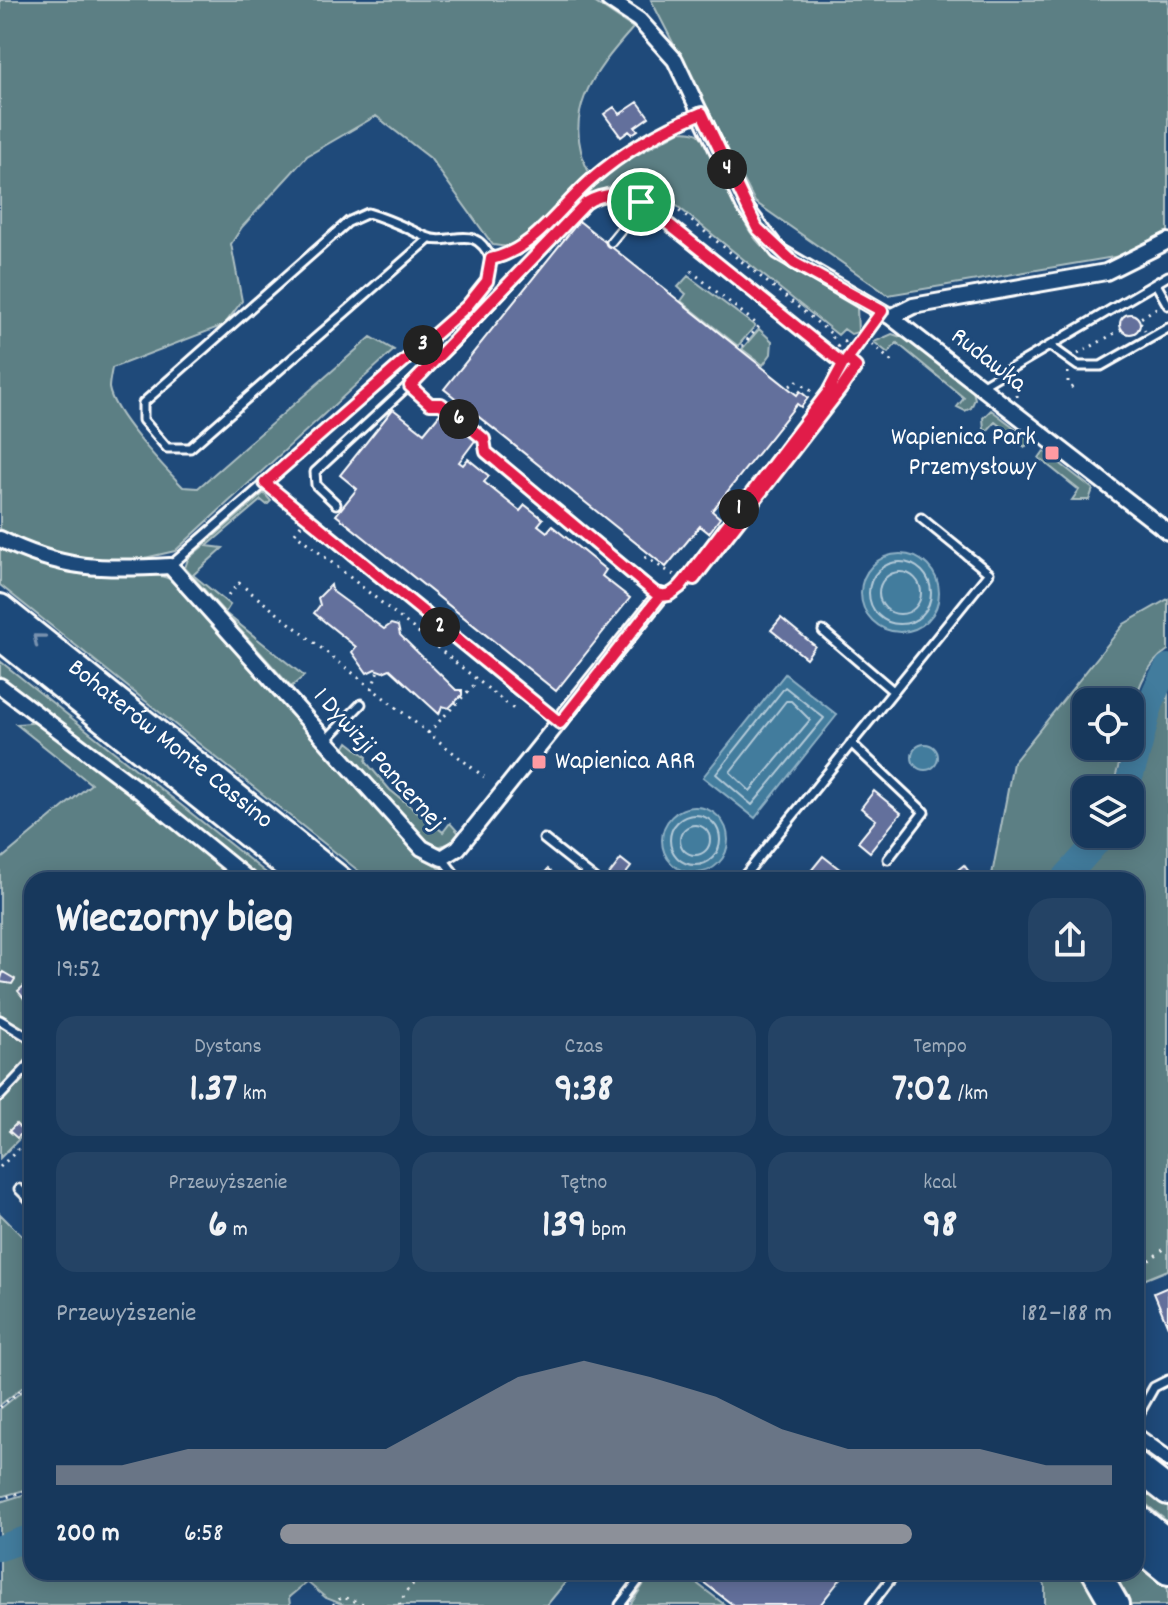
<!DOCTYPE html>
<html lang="pl">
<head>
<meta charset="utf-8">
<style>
	body { margin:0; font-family:Dekko,sans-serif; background:#244365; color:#f1f3f6; height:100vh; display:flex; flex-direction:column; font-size:30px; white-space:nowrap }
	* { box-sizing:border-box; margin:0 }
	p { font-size:26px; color:#9eacbb }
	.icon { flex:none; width:44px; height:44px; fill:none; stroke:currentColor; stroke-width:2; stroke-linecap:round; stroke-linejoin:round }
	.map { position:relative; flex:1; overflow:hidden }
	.sheet { position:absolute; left:24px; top:872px; width:1120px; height:708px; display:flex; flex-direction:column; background:#17385c; border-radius:24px; box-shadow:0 4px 20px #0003,0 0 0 2px #365272 }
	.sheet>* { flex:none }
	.tools { position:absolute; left:1072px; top:688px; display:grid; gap:16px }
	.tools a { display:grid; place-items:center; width:72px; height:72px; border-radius:16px; background:#17385c; box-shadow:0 4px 20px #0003,0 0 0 2px #365272; font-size:40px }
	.pin { position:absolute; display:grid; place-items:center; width:68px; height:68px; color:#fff; margin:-34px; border:4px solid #fff; border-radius:50%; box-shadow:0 2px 8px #0007 }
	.km { position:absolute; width:40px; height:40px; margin:-20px; border-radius:50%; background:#222; color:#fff; font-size:22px; line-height:40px; text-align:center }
	.round { display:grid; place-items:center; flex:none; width:84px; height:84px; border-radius:24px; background:#244365 }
	.headline { display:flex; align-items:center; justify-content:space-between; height:136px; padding:0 32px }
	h1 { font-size:44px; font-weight:700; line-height:60px }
	.metrics { display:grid; grid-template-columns:repeat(3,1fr); gap:12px; height:136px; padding:8px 32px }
	.metrics div { display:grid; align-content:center; border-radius:20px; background:#244365; text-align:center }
	.metrics b { font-size:40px; font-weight:700 }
	.metrics small { font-size:22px; font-weight:400 }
	.metrics p { font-size:22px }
	.chart { height:224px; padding:16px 32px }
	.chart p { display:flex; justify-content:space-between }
	.chart svg { width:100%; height:144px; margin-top:8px; fill:#8c9099; opacity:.7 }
	ul { padding:0 32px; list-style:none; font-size:26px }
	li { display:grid; grid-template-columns:128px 96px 1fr; align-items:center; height:60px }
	li i { height:20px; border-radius:10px; background:#8c9099 }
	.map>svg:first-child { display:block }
</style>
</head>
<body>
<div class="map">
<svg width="1168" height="1605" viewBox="0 0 1168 1605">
	<rect width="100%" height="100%" fill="#1f4a7a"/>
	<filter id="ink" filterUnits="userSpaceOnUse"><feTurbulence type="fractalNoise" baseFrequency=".0125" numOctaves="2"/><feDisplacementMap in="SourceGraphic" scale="16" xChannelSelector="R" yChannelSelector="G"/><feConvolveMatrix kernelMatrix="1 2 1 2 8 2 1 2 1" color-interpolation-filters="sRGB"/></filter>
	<g filter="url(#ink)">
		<path fill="#5b7f84" stroke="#adbfc2" stroke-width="2" d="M0,0H591L633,28C592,74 560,115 590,175L535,229L508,247L493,245L430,158L376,116L307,156L242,227L231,244L242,301L224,325L112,368C111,374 109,382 109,388C113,414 164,467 183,487L198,488L371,337L394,350L175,551L123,563L85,560L47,553L0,529Z
			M651,0H1168V235L1132,254L888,295L755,202Z
			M680,131C687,131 693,131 698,134C713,143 737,214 751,233C779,274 827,275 857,307L858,332L851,334L844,329L838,335L652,186L644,191L611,186L576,202L619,165Z
			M688,276L755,326L738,346L681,301L686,294L678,287Z
			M759,329L772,341L771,354L763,365L742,349Z
			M892,334L907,339L973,391L975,399L971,408L965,411L957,407L964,398L897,343L888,353L874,342Z
			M991,410L1031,440L1025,447L995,422L987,431L984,429L983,418Z
			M1044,451L1093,489L1089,500H1072L1079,490L1039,458Z
			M264,493L271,501L267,505L261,500L207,546L223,548L193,575L230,605L225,613L304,676L291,687L185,568L188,559Z
			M0,546C29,562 58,573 91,575C119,577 153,567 178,583L391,822L452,880H370L0,585Z
			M1168,599V650C1144,665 1136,694 1130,719V702H1086V746H1124L1112,790H1086L1089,834L1048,880H991L1013,763L1124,624Z
			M0,661L275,880H255L0,679Z
			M1168,688V1270L1136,1283V880H1079L1116,834H1130C1130,797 1150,721 1168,688Z
			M44,722L241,880H32V1126L0,1158V860L91,784L16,724Z
			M348,742L367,757L366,762L390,790L443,832L450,823L459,833L456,841L438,847L425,839L344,749Z
			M0,1214L32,1246V1380L0,1405Z
			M32,1383V1488L0,1497V1409Z
			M1136,1481L1168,1506V1522L1136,1496Z
			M32,1492V1529L0,1538V1502Z
			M32,1544V1572H574L547,1605H344L326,1598L307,1582L289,1597L290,1605H0V1556Z
			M1136,1563L1168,1589V1605H1127L1107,1572H1136Z
			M652,1572H682L725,1605H630Z
			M1035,1572H1086L1107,1605H1045V1585Z"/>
		<path fill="#427b9d" stroke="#8eb0c4" stroke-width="2" d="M861 593a39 39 0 1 1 78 0a39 39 0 1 1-78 0Z
			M785,674L837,715L755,818L703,777Z
			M912 757a13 13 0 1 1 26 0a13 13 0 1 1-26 0Z
			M662 840a33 33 0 1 1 66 0a33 33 0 1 1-66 0Z"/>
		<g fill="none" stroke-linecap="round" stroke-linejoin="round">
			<path stroke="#b3cad8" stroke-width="2" d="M869 593a31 31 0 1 1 62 0a31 31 0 1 1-62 0Z
				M879 593a21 21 0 1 1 42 0a21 21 0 1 1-42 0Z
				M785,687L824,718L752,805L716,774Z
				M786,701H791L810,720L750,791L730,772Z
				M670 840a25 25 0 1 1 50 0a25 25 0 1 1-50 0Z
				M680 840a15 15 0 1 1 30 0a15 15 0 1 1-30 0Z"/>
			<path stroke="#427b9d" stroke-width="26" d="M1125,790C1143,749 1143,705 1168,667
				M1063,880L1104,834
				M0,1548L32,1537"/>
		</g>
		<path fill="#64709c" stroke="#fff" stroke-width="2" d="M638,102L649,117L635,127L638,130L632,134L629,131L621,137L604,114L614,107L620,114Z
			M579,221L797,395L800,391L808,398L801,407L797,404L712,511L720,518L709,533L700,526L666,567L444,389Z
			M1120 324a10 10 0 1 1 20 0a10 10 0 1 1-20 0Z
			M393,409L424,433L443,410L477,438L459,462L463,465L468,459L489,476L484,482L520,511L525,505L543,519L538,525L547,532L552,526L606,570L602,576L630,598L556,691L336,515L357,489L340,475Z
			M331,585L332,591L384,629L391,624L398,626L400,635L456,690H462V695L449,708L442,706L439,714L390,669L383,672L375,669L367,673L352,652L356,647L314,613L320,605L318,598Z
			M781,618L815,646L806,658L771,630Z
			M874,791L901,813L870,852L858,842L876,820L861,808Z
			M823,856L842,871L834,880H809L806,877Z
			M621,859L631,867L621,880H614L608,876Z
			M964,865L975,880H945Z
			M548,869L562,880H539Z
			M3,972L15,979L12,984L0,982Z
			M25,985L32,993L26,1001L18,991Z
			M16,1124L23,1132L17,1138L9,1131Z
			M1168,1287V1327L1154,1293Z
			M690,1572H846L820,1605H733Z"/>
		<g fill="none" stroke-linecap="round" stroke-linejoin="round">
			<defs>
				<path id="lane" d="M429,239L190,448H167L143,420V403L348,222L368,213C392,220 404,227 426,237C450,248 474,220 491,259
					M611,242L633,215L642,212L646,206
					M1156,284L1168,305
					M1050,346L1078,366H1101L1168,328
					M410,386L430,404H441L484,439L486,452L654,592C665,599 670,595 680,587L828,392L843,364L882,311
					M981,386L1168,276
					M265,483L560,723
					M336,504L316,485L315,472L452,345L586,203C603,192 624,192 641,202L843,364
					M170,566L467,306L487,281L491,259C537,249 558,207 592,178C624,152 662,130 700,114
					M823,631L893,691
					M327,739L361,704
					M851,743L924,812L888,859
					M544,839L596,880
					M442,858L459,880
					M741,880L989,573L921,518
					M0,1020L28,1037L32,1043
					M0,1096L32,1062
					M19,1189L32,1202
					M1136,1419L1154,1387L1168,1380
					M620,1605L645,1572
					M871,1605L896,1572"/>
				<path id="street" d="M609,0L639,20L675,60L744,206L778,251L891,317L1168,532
					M891,317L913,306L1106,272L1168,241
					M0,539C62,570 103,570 170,566L422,848L442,858L458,848L660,596
					M0,686L141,792L249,880
					M1136,1436L1168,1459"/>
				<g id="highway">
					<path id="s1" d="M0,608L339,880"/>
					<path d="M0,636L306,880"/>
					<path d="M1136,1466L1168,1491"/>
					<path d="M1136,1517L1168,1543"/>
					<path d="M1136,1545L1168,1571"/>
					<path d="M1096,1572L1115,1605"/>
				</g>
			</defs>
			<use href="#lane" stroke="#fff" stroke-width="13"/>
			<use href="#street" stroke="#fff" stroke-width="20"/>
			<use href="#highway" stroke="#fff" stroke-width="32"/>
			<path stroke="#fff" stroke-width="3" stroke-dasharray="2 6" stroke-linecap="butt" d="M649,193L652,189L834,336L831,340
				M691,271L759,326L742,346
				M1145,331L1139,319L1158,307
				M872,344L893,363
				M837,347L849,338
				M1078,354L1124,328
				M1068,372V384L1074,389
				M790,386L797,381L813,392
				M1017,397L1018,377
				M301,525L295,533L516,711
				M645,557L674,575
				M228,595L239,583L484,777
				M372,689L378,670
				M428,733L478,681
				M0,1167L32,1136
				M1136,1270L1168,1246
				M0,1407L32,1381
				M0,1499L32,1489
				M333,1605L342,1597L367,1605
				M399,1605L409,1587L430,1572"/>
			<use href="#lane" stroke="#1f4a7a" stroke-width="7"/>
			<use href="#street" stroke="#1f4a7a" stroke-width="14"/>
			<use href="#highway" stroke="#1f4a7a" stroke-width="26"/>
		</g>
		<defs><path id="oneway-chevron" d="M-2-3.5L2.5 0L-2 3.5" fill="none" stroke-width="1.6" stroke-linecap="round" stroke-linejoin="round" transform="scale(2)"/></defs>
		<use stroke="#7992af" href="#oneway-chevron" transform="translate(38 639) rotate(-141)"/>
	</g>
	<g fill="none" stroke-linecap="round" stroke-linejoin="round" filter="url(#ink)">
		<defs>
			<path id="route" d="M641,202L843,364L828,392L680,587L669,595L660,596L560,723L265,483L467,306L487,281L491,259C535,249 558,209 591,180C623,152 663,129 702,113L757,228L794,263L882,311L847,359L856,367L841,389L694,579L689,575C680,587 669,602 654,592L486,452L484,439L441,404H430L410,386L586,203C603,192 624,192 641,202"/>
		</defs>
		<use href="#route" stroke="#fff" stroke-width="16"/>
		<use href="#route" stroke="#e11d48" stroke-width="10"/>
	</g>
	<g fill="#ff9aa2" stroke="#1f4a7a" stroke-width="3">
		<rect x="1044" y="445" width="16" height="16" rx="4"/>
		<rect x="531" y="754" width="16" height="16" rx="4"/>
	</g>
	<g text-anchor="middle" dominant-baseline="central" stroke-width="6" stroke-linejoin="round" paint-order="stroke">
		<g font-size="26" fill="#fff" stroke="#1f4a7a">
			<text transform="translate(988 361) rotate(38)">Rudawka</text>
			<text stroke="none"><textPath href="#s1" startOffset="218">Bohaterów Monte Cassino</textPath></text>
			<text transform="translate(378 760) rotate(48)">1 Dywizji Pancernej</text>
		</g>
		<g font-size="26" fill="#fff" stroke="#1f4a7a" text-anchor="end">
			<text x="1036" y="438">Wapienica Park<tspan x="1036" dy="30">Przemysłowy</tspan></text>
			<text x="555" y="762" text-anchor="start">Wapienica ARR</text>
		</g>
	</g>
</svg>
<div class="tools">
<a><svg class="icon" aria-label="locate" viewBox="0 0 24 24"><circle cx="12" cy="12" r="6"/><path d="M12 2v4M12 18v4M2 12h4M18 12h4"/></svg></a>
<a><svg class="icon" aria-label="layers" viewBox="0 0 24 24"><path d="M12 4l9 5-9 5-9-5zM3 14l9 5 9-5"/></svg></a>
</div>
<div class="pin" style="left:641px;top:202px;background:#1e9e55"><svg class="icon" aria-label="arrive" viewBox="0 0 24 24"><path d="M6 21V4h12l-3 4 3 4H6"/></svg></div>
<b class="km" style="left:739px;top:509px">1</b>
<b class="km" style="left:440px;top:627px">2</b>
<b class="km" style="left:423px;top:345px">3</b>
<b class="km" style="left:727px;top:169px">4</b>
<b class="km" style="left:459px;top:419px">6</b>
<section class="sheet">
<div class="headline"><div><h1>Wieczorny bieg</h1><p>19:52</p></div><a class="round"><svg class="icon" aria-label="share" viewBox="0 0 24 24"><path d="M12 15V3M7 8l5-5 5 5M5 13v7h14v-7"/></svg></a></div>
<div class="metrics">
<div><p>Dystans</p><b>1.37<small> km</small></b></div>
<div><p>Czas</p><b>9:38</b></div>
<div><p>Tempo</p><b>7:02<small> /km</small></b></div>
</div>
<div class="metrics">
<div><p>Przewyższenie</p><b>6<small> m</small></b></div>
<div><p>Tętno</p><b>139<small> bpm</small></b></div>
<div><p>kcal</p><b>98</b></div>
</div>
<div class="chart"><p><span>Przewyższenie</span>182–188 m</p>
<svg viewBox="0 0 160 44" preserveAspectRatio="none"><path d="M0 44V38L10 38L20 33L30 33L40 33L50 33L60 22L70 11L80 6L90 11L100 17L110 27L120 33L130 33L140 33L150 38L160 38V44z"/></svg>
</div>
<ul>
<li><b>200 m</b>6:58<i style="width:76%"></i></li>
</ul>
</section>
</div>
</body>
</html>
